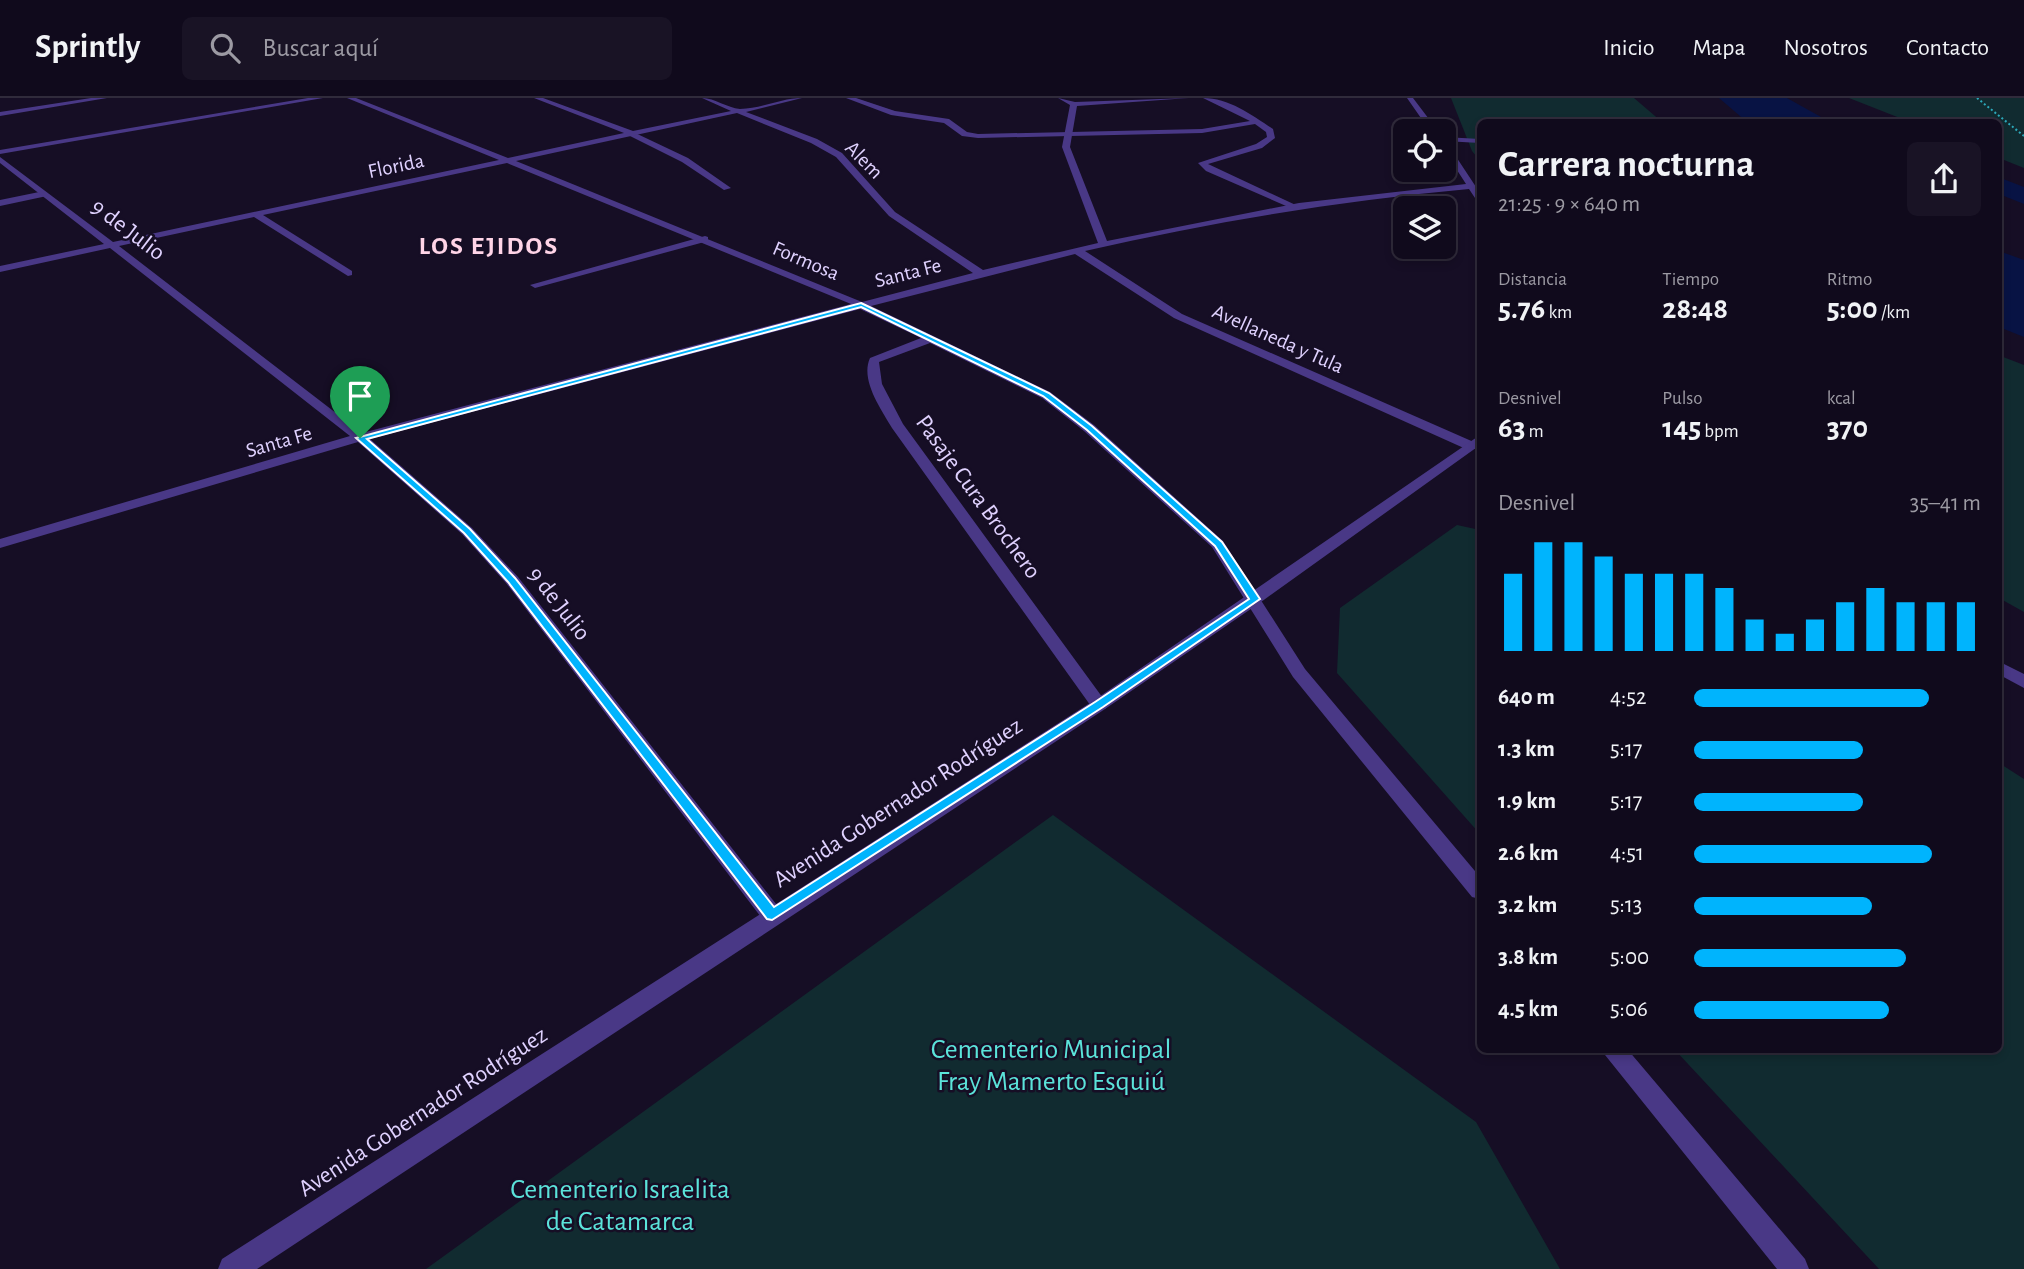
<!DOCTYPE html>
<html lang="es">
<head>
<meta charset="utf-8">
<style>
	body { margin:0; font-family:"Alegreya Sans",sans-serif; background:#191325; color:#f1f3f6; height:100vh; display:flex; flex-direction:column; font-size:26px; white-space:nowrap }
	* { box-sizing:border-box; margin:0 }
	p { font-size:23px; color:#9c9aa3 }
	.icon { flex:none; width:38px; height:38px; fill:none; stroke:currentColor; stroke-width:2; stroke-linecap:round; stroke-linejoin:round }
	.map { position:relative; flex:1; overflow:hidden }
	.drawer { position:absolute; left:1477px; top:21px; width:525px; height:934px; display:flex; flex-direction:column; background:#100a1c; border-radius:10px; box-shadow:0 4px 10px #0003,0 0 0 2px #302b3b }
	.drawer>* { flex:none }
	.buttons { position:absolute; left:1393px; top:21px; display:grid; gap:14px }
	.buttons a { display:grid; place-items:center; width:63px; height:63px; border-radius:10px; background:#100a1c; box-shadow:0 4px 10px #0003,0 0 0 2px #302b3b; font-size:35px }
	.pin { position:absolute; display:grid; place-items:center; width:60px; height:60px; color:#fff; margin:-72px -30px; border-radius:50% 50% 50% 0; rotate:-45deg; box-shadow:0 0 7px #0007 }
	.pin .icon { rotate:45deg }
	.round { display:grid; place-items:center; flex:none; width:74px; height:74px; border-radius:10px; background:#191325 }
	.head { display:flex; align-items:center; justify-content:space-between; height:119px; padding:0 21px }
	h1 { font-size:38px; font-weight:700; line-height:52px }
	.stats { display:grid; grid-template-columns:repeat(3,1fr); gap:10px; height:119px; padding:7px 21px }
	.stats div { display:grid; align-content:center }
	.stats b { font-size:30px; font-weight:700 }
	.stats small { font-size:19px; font-weight:400 }
	.stats p { font-size:19px }
	.chart { height:196px; padding:14px 21px }
	.chart p { display:flex; justify-content:space-between }
	.chart svg { width:100%; height:126px; margin-top:7px; stroke:#00b4fd; stroke-width:6 }
	ul { padding:0 21px; list-style:none; font-size:23px }
	li { display:grid; grid-template-columns:112px 84px 1fr; align-items:center; height:52px }
	li i { height:18px; border-radius:9px; background:#00b4fd }
	header { display:flex; align-items:center; gap:42px; box-sizing:border-box; height:98px; padding:0 35px; background:#100a1c; border-bottom:2px solid #302b3b }
	header strong { font-size:33px }
	nav { display:flex; gap:38px; margin-inline-start:auto; font-size:24px }
	.search { width:490px; height:63px; background:#191325; display:flex; align-items:center; gap:18px; box-sizing:border-box; padding:0 24px; border-radius:10px; color:#9c9aa3; font-size:26px }
	.map>svg:first-child { display:block }
</style>
</head>
<body>
<header>
<strong>Sprintly</strong>
<div class="search"><svg class="icon" aria-label="search" viewBox="0 0 24 24"><circle cx="10" cy="10" r="6"/><path d="M15 15l6 6"/></svg>Buscar aquí</div>
<nav><a>Inicio</a><a>Mapa</a><a>Nosotros</a><a>Contacto</a></nav>
</header>
<div class="map">
<svg width="2024" height="1171" viewBox="0 0 2024 1171">
	<rect width="100%" height="100%" fill="#160e25"/>
	<path fill="#112b30" d="M1451,0H1634L1662,24H1480V63L1472,53Z
		M1849,0H2024V70L1999,60L1998,24H1910Z
		M1998,257L2024,267V514L1999,500Z
		M1457,427L1480,432V736L1337,575L1340,510Z
		M1999,665L2024,681V1171H1879L1675,952H1998Z
		M1053,717L1476,1024L1560,1171H426Z"/>
	<path fill="#081344" d="M1719,0H1787L1830,24H1747Z
		M1998,79L2024,89V106L1999,96Z
		M1999,153L2024,162V239L1999,229Z"/>
	<g fill="none" stroke-linecap="round" stroke-linejoin="round">
		<path stroke="#2ca8ba" stroke-width="2" stroke-dasharray="2 2.5" stroke-linecap="butt" d="M1977,0L2024,38"/>
		<path fill="#493886" fill-rule="evenodd" d="M846,0H856L895,13L949,21L967,34L978,36L1202,31L1250,23L1203,0C1229,0 1252,17 1273,31L1275,40L1262,50L1208,66L1300,109L1293,111L1206,73L1198,65L1256,46L1267,39L1266,34L1255,26L1202,35L978,40L962,38L944,25L891,17Z
			M631,33L688,60L731,90L724,92L682,64L628,37Z
			M44,93L47,98L0,108V102Z
			M705,138L708,139V143L535,190L530,187Z"/>
		<path fill="#493886" fill-rule="evenodd" d="M91,0H107L0,18V14Z
			M308,0H323L0,56V52Z
			M347,0H356L508,60L624,35L534,0H543L633,33L731,13L702,0C715,0 727,10 740,11C761,11 781,0 802,0L746,14L817,41L842,55L895,114L983,172L1098,145L1062,49L1070,7L1058,0L1075,4L1189,0L1077,8L1070,49L1107,143L1299,105L1466,86L1444,52V45H1447L1480,95V103H1477L1469,91C1339,103 1211,124 1085,153L1182,216L1476,345V351H1466L1174,220L1075,156L871,208L1050,294L1094,327L1223,443L1305,571L1480,779V801L1472,799L1293,579L1212,449L1084,333L1042,300L930,245L879,264L882,286L903,326L1108,607L1105,611H1093L892,330C881,311 860,282 870,260L921,240L860,211L370,341L472,430L518,479L780,811L783,817L780,823L772,826L764,823L506,485L462,436L358,344L0,450V441L350,338L110,150L0,174V168L104,146L0,65V59L113,144L499,62ZM737,15L811,45L836,59L889,118L973,175L862,204L516,63ZM507,65L851,206L362,335L119,148L254,119L348,178L352,177V173L263,117Z
			M1407,0H1413L1438,33H1430Z
			M1444,39L1480,41V45L1444,43Z
			M1998,563L2024,576V590L1998,576Z
			M1601,952H1628L1805,1161L1809,1171H1777Z"/>
		<path fill="#493886" fill-rule="evenodd" d="M1480,337V347L1261,504L1105,611L257,1171H218L222,1161L1093,603Z"/>
	</g>
	<path fill="#00b4fd" stroke="#fff" stroke-width="2" fill-rule="evenodd" d="M861,205L1049,295L1092,328L1222,444L1260,501L1103,609L772,822L767,821L508,484L464,435L356,340ZM861,209L1043,298L1087,332L1215,448L1249,501L1095,604L774,809L515,480L470,431L367,341Z"/>
	<g text-anchor="middle" dominant-baseline="central" stroke-width="5" stroke-linejoin="round" paint-order="stroke">
		<g font-size="21" fill="#e0d2ff" stroke="#160e25">
			<text transform="translate(864 62) rotate(45)">Alem</text>
			<text transform="translate(396 68) rotate(-12)">Florida</text>
			<text transform="translate(806 163) rotate(23)">Formosa</text>
			<text transform="translate(908 175) rotate(-14)">Santa Fe</text>
			<text transform="translate(1278 241) rotate(24)">Avellaneda y Tula</text>
			<text transform="translate(279 344) rotate(-16)">Santa Fe</text>
		</g>
		<g font-size="24" fill="#e0d2ff" stroke="#160e25">
			<text transform="translate(128 132) rotate(37)">9 de Julio</text>
			<text transform="translate(978 399) rotate(54)">Pasaje Cura Brochero</text>
			<text transform="translate(559 506) rotate(52)">9 de Julio</text>
			<text transform="translate(898 705) rotate(-33)">Avenida Gobernador Rodríguez</text>
			<text transform="translate(423 1014) rotate(-33)">Avenida Gobernador Rodríguez</text>
		</g>
		<g font-size="26" font-weight="bold" letter-spacing="2" fill="#ffd4e7" stroke="#160e25">
			<text x="489" y="148">LOS EJIDOS</text>
		</g>
		<g font-size="28" fill="#5be3da" stroke="#160e25">
			<text x="1051" y="952">Cementerio Municipal<tspan x="1051" dy="32">Fray Mamerto Esquiú</tspan></text>
			<text x="620" y="1092">Cementerio Israelita<tspan x="620" dy="32">de Catamarca</tspan></text>
		</g>
	</g>
</svg>
<div class="buttons">
<a><svg class="icon" aria-label="locate" viewBox="0 0 24 24"><circle cx="12" cy="12" r="6"/><path d="M12 2v4M12 18v4M2 12h4M18 12h4"/></svg></a>
<a><svg class="icon" aria-label="layers" viewBox="0 0 24 24"><path d="M12 4l9 5-9 5-9-5zM3 14l9 5 9-5"/></svg></a>
</div>
<div class="pin" style="left:360px;top:340px;background:#1e9e55"><svg class="icon" aria-label="arrive" viewBox="0 0 24 24"><path d="M6 21V4h12l-3 4 3 4H6"/></svg></div>
<section class="drawer">
<div class="head"><div><h1>Carrera nocturna</h1><p>21:25 · 9 × 640 m</p></div><a class="round"><svg class="icon" aria-label="share" viewBox="0 0 24 24"><path d="M12 15V3M7 8l5-5 5 5M5 13v7h14v-7"/></svg></a></div>
<div class="stats">
<div><p>Distancia</p><b>5.76<small> km</small></b></div>
<div><p>Tiempo</p><b>28:48</b></div>
<div><p>Ritmo</p><b>5:00<small> /km</small></b></div>
</div>
<div class="stats">
<div><p>Desnivel</p><b>63<small> m</small></b></div>
<div><p>Pulso</p><b>145<small> bpm</small></b></div>
<div><p>kcal</p><b>370</b></div>
</div>
<div class="chart"><p><span>Desnivel</span>35–41 m</p>
<svg viewBox="0 0 160 44" preserveAspectRatio="none"><path d="M5 44V17M15 44V6M25 44V6M35 44V11M45 44V17M55 44V17M65 44V17M75 44V22M85 44V33M95 44V38M105 44V33M115 44V27M125 44V22M135 44V27M145 44V27M155 44V27"/></svg>
</div>
<ul>
<li><b>640 m</b>4:52<i style="width:82%"></i></li>
<li><b>1.3 km</b>5:17<i style="width:59%"></i></li>
<li><b>1.9 km</b>5:17<i style="width:59%"></i></li>
<li><b>2.6 km</b>4:51<i style="width:83%"></i></li>
<li><b>3.2 km</b>5:13<i style="width:62%"></i></li>
<li><b>3.8 km</b>5:00<i style="width:74%"></i></li>
<li><b>4.5 km</b>5:06<i style="width:68%"></i></li>
</ul>
</section>
</div>
</body>
</html>
